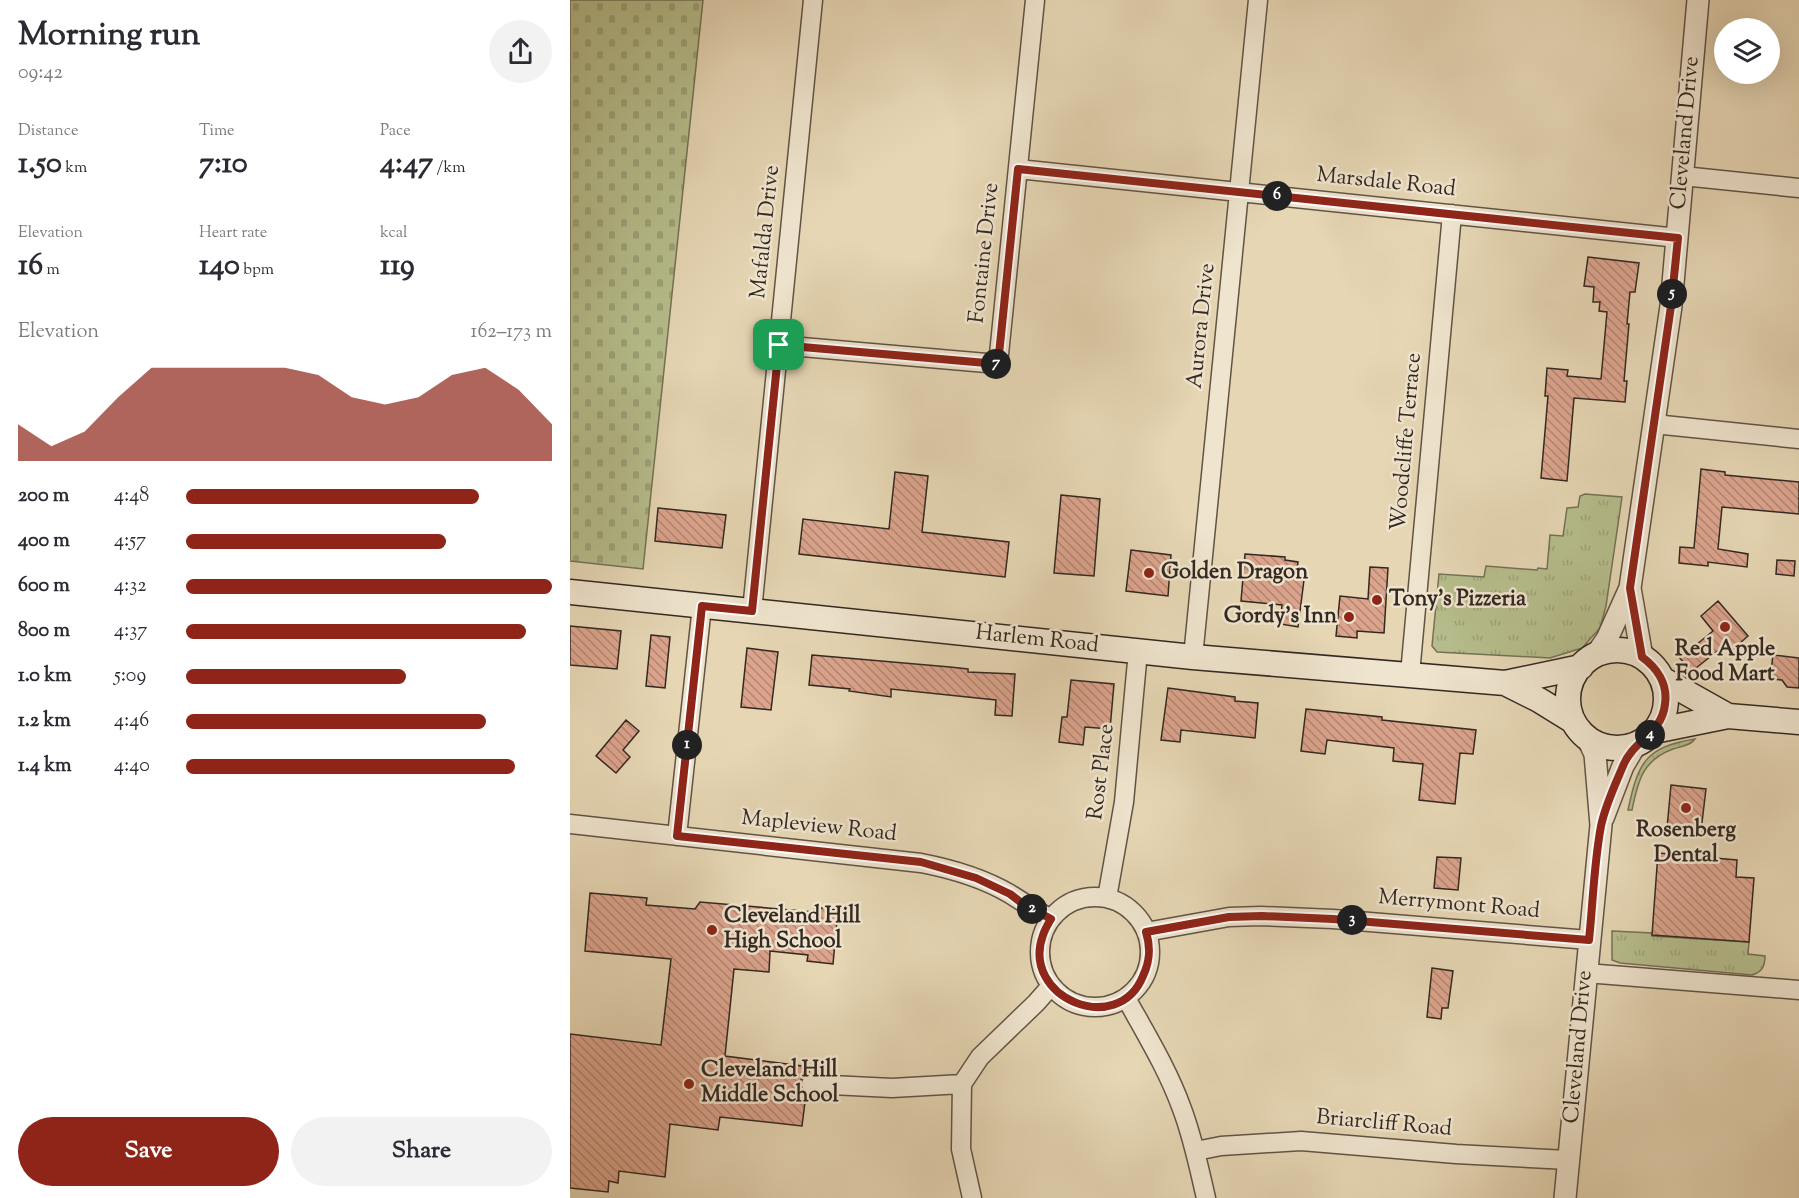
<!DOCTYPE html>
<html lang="en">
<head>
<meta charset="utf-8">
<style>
	body { margin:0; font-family:"Sorts Mill Goudy",serif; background:#f2f2f3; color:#2b2b33; height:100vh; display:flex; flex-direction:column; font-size:22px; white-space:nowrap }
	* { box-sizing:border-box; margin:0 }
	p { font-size:20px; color:#7c7c81 }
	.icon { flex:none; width:33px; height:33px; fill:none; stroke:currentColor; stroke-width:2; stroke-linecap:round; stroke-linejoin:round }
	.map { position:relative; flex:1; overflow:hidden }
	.details { display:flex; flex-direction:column; background:#fff; width:570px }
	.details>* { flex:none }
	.fabs { position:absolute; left:1144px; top:18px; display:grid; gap:12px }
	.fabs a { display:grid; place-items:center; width:66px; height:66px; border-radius:50%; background:#fff; box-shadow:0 6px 24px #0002; font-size:30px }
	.pin { position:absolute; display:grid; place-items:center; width:51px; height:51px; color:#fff; margin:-26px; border-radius:12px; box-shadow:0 3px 9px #0006 }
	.km { position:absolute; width:30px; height:30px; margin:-15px; border-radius:50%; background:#222; color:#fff; font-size:16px; line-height:30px; text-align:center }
	.round { display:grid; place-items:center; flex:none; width:63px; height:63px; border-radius:32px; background:#f2f2f3 }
	.overview { display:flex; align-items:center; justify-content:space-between; height:102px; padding:0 18px }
	h1 { font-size:33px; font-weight:700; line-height:45px }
	.figures { display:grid; grid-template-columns:repeat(3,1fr); gap:9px; height:102px; padding:6px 18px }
	.figures div { display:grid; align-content:center }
	.figures b { font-size:30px; font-weight:700 }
	.figures small { font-size:16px; font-weight:400 }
	.figures p { font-size:16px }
	.chart { height:168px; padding:12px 18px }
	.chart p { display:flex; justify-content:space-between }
	.chart svg { width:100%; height:108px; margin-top:6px; fill:#8f2418; opacity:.7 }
	.cta { display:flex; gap:12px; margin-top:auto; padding:12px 18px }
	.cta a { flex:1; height:69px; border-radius:36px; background:#8f2418; color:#fff; font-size:24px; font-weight:700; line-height:69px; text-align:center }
	.cta a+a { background:#f2f2f3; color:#2b2b33 }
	ul { padding:0 18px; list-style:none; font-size:20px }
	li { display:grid; grid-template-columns:96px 72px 1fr; align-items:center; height:45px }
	li i { height:15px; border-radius:8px; background:#8f2418 }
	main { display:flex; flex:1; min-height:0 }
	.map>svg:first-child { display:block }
</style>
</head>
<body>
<main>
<section class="details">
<div class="overview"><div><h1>Morning run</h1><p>09:42</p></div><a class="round"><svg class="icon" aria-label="share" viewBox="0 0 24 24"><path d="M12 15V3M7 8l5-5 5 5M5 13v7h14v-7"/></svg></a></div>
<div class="figures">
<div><p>Distance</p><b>1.50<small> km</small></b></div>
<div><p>Time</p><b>7:10</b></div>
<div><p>Pace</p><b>4:47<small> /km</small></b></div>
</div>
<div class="figures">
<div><p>Elevation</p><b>16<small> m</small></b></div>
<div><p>Heart rate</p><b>140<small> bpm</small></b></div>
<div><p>kcal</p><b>119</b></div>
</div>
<div class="chart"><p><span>Elevation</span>162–173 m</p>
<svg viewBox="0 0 160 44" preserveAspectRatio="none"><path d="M0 44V29L10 38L20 32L30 18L40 6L50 6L60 6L70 6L80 6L90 9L100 18L110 21L120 18L130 9L140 6L150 15L160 29V44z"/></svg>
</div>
<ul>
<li><b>200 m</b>4:48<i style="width:80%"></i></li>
<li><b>400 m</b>4:57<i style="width:71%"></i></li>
<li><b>600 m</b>4:32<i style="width:100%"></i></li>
<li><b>800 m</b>4:37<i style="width:93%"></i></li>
<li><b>1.0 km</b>5:09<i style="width:60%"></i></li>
<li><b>1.2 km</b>4:46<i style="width:82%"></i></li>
<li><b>1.4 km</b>4:40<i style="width:90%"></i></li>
</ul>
<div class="cta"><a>Save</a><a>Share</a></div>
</section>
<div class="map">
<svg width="1229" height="1198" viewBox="0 0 1229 1198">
	<defs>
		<pattern id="grass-tufts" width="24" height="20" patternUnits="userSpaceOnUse" patternTransform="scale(1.5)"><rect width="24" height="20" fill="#b6bd8c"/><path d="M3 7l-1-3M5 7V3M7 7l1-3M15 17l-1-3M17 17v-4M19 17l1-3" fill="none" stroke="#9da278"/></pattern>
		<pattern id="cemetery-stones" width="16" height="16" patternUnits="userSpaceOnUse" patternTransform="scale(1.5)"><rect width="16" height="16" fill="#b6bd8c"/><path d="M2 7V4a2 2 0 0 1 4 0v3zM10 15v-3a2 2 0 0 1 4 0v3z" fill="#9da278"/></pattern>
		<pattern id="building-back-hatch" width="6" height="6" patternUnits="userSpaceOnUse" patternTransform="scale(1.5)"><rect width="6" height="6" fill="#dca48d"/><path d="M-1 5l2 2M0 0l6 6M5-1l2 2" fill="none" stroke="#b38673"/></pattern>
	</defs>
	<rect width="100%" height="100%" fill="#e6d6b4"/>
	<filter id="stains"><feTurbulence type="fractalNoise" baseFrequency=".00333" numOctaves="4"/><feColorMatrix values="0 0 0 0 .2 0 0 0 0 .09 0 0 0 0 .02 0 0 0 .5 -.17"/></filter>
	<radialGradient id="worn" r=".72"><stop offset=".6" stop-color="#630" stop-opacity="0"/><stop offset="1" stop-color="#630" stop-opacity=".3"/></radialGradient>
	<path fill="url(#grass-tufts)" stroke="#747256" stroke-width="1.5" d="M1015,494L1052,497L1036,606L1030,628L1012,648L980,658L867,652L862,646L869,574L914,577L916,566L967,570L968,568L977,569L980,535L993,536L997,508L1008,507L1010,496Z
		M1125,739C1120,746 1111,746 1103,749C1073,760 1068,780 1062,810H1058C1068,763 1075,747 1125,739Z
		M1042,931L1082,933V936L1179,942L1178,954L1195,956C1195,966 1192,972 1182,975L1050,963L1042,960Z"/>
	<path fill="url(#cemetery-stones)" stroke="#747256" stroke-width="1.5" d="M0,0H133L73,569L0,561Z"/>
	<path fill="url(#building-back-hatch)" stroke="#332821" stroke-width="1.5" d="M1018,257L1069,263L1065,292H1060L1057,324H1059L1054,381H1057L1055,402L1004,398L997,481L971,478L978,396H975L977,368L998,370L997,376L1031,379L1037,312L1029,311L1030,302H1023L1024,287L1014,286Z
		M1131,469L1155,472V475L1229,482V514L1152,507L1148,549L1178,554L1177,567L1138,562V566L1109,563L1110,547L1124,548Z
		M325,472L358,476L352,532L439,542L435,577L229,554L233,519L319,529Z
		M491,495L530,499L524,576L484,573Z
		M88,508L156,515L152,548L85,541Z
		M561,550L601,555L598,596L556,591Z
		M675,554L715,557V560L728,562L727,571L735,572L728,627L710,624L712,605L671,601Z
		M1207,560L1225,561L1224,576L1206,574Z
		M800,567L818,568L814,633L787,631V638L766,636L770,596L798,599Z
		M1148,601L1178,636L1161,651L1155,645L1121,672L1110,658L1143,631L1131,616Z
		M0,626L51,631L47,669L0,665Z
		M81,635L100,637L95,688L76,686Z
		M177,648L208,652L201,710L171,707Z
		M242,655L380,667L398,669V672L445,674L442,716L425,715L426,700L321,689V697L279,691L280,689L239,685Z
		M1203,655L1229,658V688L1217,687L1212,680L1200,679Z
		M501,680L544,684L540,729L515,727L513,745L489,742L492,717H497Z
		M598,688L665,697V701L688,703L685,738L611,730L610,742L591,740Z
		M736,709L812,717V720L906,730L903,754L890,753L885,804L849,800L853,764L823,761L824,748L757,740L755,754L731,751Z
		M56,720L69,731L53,750L60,757L46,773L26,756Z
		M1101,785L1136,789L1131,831L1097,828Z
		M1088,853L1167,860L1166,877L1184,878L1179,942L1082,935Z
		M867,857L891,858L888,890L864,888Z
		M20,893L77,898L76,905L125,909L130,902L244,912V907L268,910L263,964L237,961L238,955L200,951L199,972L164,969L155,1056L240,1067L239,1073L232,1077L230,1083L231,1090L236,1094L232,1126L150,1117L148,1130L100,1124L95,1177L49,1171L48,1183L39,1181L38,1192L0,1188V1034L91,1045L101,959L15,951Z
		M862,968L883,971L878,1008H872L871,1019L857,1017Z"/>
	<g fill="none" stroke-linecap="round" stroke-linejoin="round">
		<defs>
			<path id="minor" d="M448,169L1108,238
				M1113,176L1229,188
				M209,345L428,364L465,0
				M1084,424L1229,439
				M182,611L243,0
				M623,657L688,0
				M840,674L882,214
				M0,824L351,863C382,869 413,878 440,894C454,903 467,911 481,919
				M107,836L132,606
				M470 952a55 55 0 1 1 110 0a55 55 0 1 1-110 0Z
				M537,898L554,802L568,651
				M576,932L659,917L691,916L763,919L1019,940
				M1016,973L1229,990
				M556,998C576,1034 598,1070 612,1109C623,1138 629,1168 636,1198
				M241,1084L322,1088L392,1084
				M626,1151L651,1146L731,1141L886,1154L998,1160
				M402,1198L391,1149L392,1084L410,1057L466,1003L481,986"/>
			<path id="tertiary" d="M1026,655L1037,639L1060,588
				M1072,657L1060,588L1101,306L1128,0
				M1033,818L1053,766L1066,744
				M995,1198L1031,825L1025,754L1018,739"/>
			<path id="secondary" d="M0,592L623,657L935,683L1011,667
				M998 699a49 49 0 1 1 98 0a49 49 0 1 1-98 0Z
				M1092,679L1158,716
				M935,683L969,700L1003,721
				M1084,731L1158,716L1229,722"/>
		</defs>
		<use href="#minor" stroke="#605446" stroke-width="21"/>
		<use href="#tertiary" stroke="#605446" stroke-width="24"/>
		<use href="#secondary" stroke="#332821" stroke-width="27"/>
		<use href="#minor" stroke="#efe4ce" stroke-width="18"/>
		<use href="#tertiary" stroke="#efe4ce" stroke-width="21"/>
		<use href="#secondary" stroke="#efe4ce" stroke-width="24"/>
	</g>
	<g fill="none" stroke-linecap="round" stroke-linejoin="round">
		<defs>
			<path id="route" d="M448,169L1108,238L1101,306L1060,588L1072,657C1087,668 1098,684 1095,704C1092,734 1063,740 1053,766C1045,785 1035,806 1031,826C1024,863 1023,902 1019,940L763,919L692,916L659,917L576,932C581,948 580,961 573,976C548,1038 450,998 473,935C475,929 478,924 481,919L453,904L440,894L406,878L351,862L107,836L132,606L182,611L209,345L428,364Z"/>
		</defs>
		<use href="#route" stroke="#fff" stroke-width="12"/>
		<use href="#route" stroke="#8f2418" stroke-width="8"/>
	</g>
	<g fill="#8f2418" stroke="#efe4ce" stroke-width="2">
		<circle cx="579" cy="573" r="6"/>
		<circle cx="807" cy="600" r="6"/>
		<circle cx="779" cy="617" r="6"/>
		<circle cx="1155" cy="627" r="6"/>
		<circle cx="1116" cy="808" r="6"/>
		<circle cx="142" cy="930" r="6"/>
		<circle cx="119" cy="1084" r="6"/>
	</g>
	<g text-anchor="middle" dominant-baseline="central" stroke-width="5" stroke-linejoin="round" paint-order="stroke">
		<g font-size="22" fill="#332821" stroke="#efe4ce">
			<text transform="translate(1116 133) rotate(-85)">Cleveland Drive</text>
			<text transform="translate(816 183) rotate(6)">Marsdale Road</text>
			<text transform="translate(196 232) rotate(-84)">Mafalda Drive</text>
			<text transform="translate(415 253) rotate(-84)">Fontaine Drive</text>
			<text transform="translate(632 326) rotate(-84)">Aurora Drive</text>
			<text transform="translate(837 442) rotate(-85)">Woodcliffe Terrace</text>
			<text transform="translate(467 640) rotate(6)">Harlem Road</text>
			<text transform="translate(532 772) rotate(-83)">Rost Place</text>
			<text transform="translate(249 827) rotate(6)">Mapleview Road</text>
			<text transform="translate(889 905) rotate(5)">Merrymont Road</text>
			<text transform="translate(1009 1047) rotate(-85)">Cleveland Drive</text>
			<text transform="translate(814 1124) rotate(5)">Briarcliff Road</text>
		</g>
		<g font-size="22" font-weight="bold" fill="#332821" stroke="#efe4ce" text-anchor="start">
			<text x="591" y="573">Golden Dragon</text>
			<text x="819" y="600">Tony's Pizzeria</text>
			<text x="767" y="617" text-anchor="end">Gordy's Inn</text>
			<text x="1155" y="650" text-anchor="middle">Red Apple<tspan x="1155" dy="25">Food Mart</tspan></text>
			<text x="1116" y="831" text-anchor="middle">Rosenberg<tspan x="1116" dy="25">Dental</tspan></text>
			<text x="154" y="917">Cleveland Hill<tspan x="154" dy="25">High School</tspan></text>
			<text x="131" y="1071">Cleveland Hill<tspan x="131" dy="25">Middle School</tspan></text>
		</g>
	</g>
	<rect width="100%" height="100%" filter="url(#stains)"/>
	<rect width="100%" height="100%" fill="url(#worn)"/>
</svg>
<div class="fabs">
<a><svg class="icon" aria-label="layers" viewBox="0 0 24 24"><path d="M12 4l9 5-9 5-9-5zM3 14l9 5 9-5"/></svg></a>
</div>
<div class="pin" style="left:209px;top:345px;background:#1e9e55"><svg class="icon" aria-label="arrive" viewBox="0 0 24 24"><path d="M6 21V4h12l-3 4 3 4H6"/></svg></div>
<b class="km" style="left:117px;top:745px">1</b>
<b class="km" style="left:462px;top:909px">2</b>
<b class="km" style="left:782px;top:920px">3</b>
<b class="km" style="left:1080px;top:735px">4</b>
<b class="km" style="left:1102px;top:294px">5</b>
<b class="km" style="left:707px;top:196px">6</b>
<b class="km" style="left:426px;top:364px">7</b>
</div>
</main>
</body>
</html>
